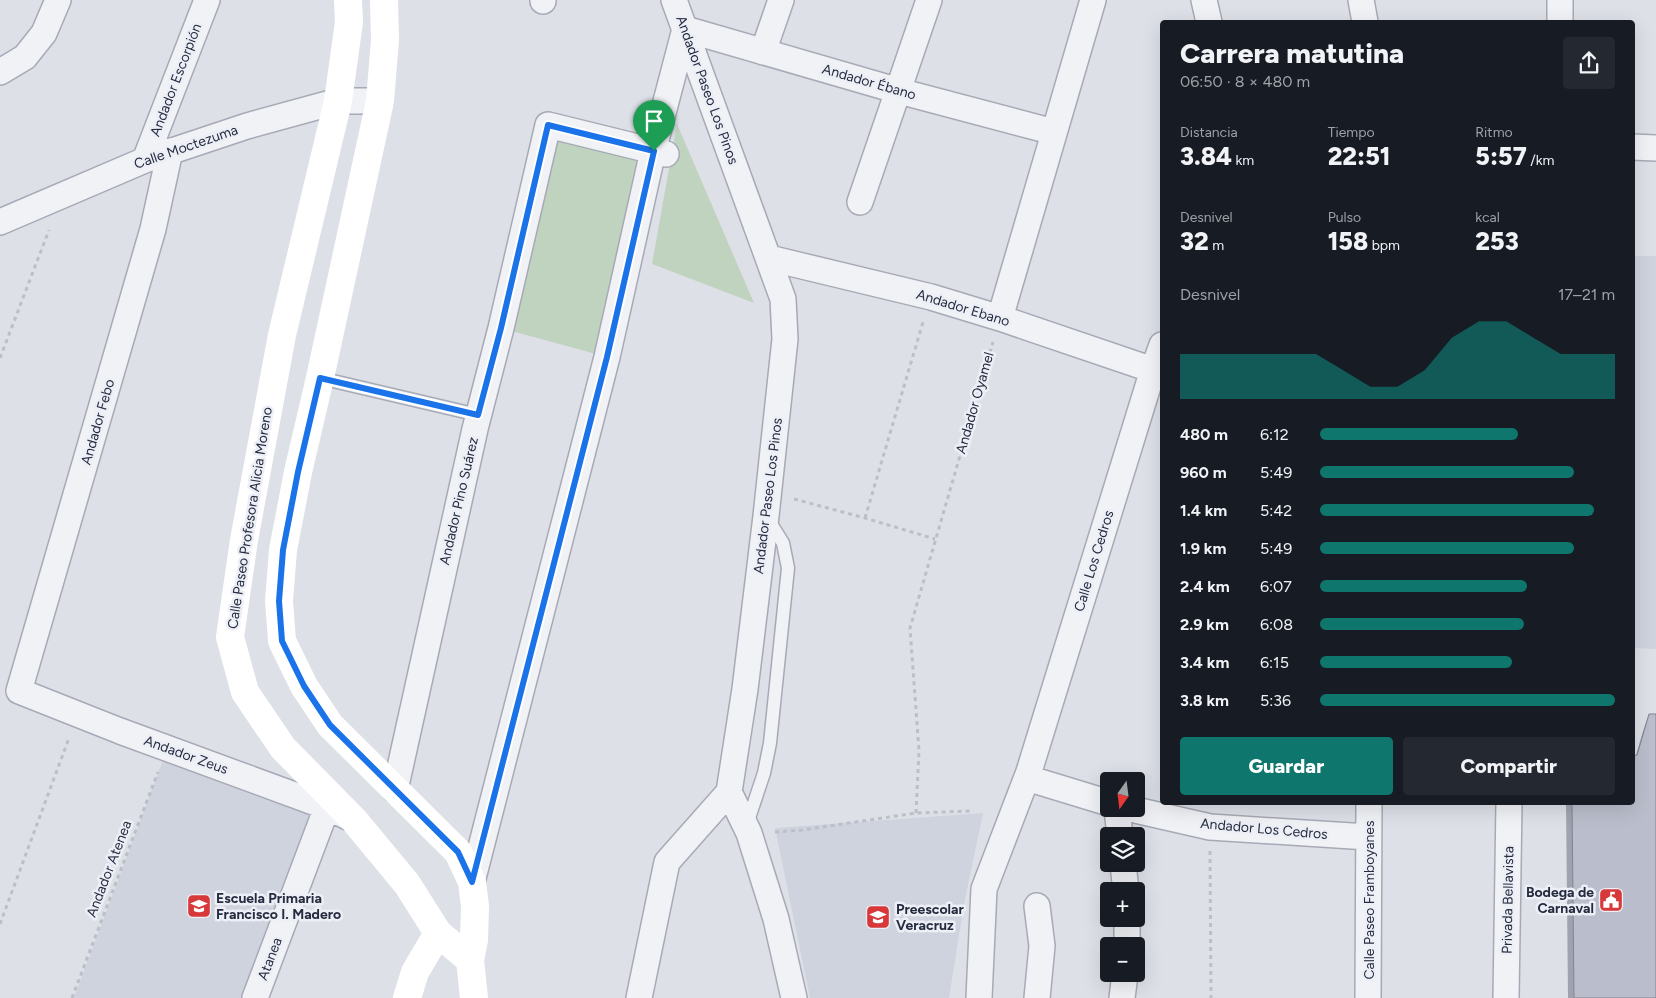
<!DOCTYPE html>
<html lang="es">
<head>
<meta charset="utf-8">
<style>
	body { margin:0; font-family:Figtree,sans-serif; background:#242831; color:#f1f3f6; height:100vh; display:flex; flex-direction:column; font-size:19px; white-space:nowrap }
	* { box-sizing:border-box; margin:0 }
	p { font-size:16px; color:#9ea1a6 }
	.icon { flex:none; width:28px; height:28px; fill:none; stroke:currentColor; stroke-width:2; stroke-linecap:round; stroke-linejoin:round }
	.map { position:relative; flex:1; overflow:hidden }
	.details { position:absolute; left:1160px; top:20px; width:475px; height:785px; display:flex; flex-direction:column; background:#171b24; border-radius:5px; box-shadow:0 5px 20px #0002 }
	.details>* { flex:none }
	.needle { width:32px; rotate:194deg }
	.controls { position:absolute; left:1100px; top:772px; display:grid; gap:10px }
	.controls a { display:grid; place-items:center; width:45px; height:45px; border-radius:5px; background:#171b24; box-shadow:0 5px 20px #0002; font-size:25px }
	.pin { position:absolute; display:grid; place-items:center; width:42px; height:42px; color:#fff; margin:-51px -21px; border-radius:50% 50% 50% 0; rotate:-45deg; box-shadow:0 0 5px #0007 }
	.pin .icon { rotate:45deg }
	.round { display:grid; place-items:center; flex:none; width:52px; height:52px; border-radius:5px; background:#242831 }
	.summary { display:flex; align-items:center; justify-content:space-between; height:85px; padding:0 20px }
	h1 { font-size:28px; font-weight:800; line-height:38px }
	.stats { display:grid; grid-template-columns:repeat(3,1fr); gap:8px; height:85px; padding:5px 20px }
	.stats div { display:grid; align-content:center }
	.stats b { font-size:25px; font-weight:800 }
	.stats small { font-size:14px; font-weight:400 }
	.stats p { font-size:14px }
	.chart { height:140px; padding:10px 20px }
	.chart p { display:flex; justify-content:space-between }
	.chart svg { width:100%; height:90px; margin-top:5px; fill:#0f766e; opacity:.7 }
	.cta { display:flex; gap:10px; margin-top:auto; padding:10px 20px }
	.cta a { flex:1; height:58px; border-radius:5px; background:#0f766e; color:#fff; font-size:20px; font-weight:800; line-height:58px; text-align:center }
	.cta a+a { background:#242831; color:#f1f3f6 }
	ul { padding:0 20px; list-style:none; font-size:16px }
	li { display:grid; grid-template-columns:80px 60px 1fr; align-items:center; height:38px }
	li i { height:12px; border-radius:6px; background:#0f766e }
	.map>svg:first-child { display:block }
</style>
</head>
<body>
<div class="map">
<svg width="1656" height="998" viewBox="0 0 1656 998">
	<rect width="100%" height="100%" fill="#dee0e8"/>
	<path fill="#cfd3de" d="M1633,256H1656V649L1633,648Z
		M166,752L325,813L255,998H74Z
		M983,813L964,904L949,998H810L775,828Z"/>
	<path fill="#c0d3be" d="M677,124L754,303L652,264Z
		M548,125L653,151L607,357L501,328Z"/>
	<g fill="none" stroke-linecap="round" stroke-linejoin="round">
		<defs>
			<path id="lane" d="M320,378L478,415
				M746,827L764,773L770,743L788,568L783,543L768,519"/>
			<path id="street" d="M674,0L783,299L785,339L766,516L745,689L729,792L749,833L776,919L794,998
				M1204,0L1209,22
				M1361,0L1365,22
				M543,1V0
				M1560,22V0
				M763,52L781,0
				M0,72L25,57L44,33L58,0
				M1632,147L1656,148
				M170,151L153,229L19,691L120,731L327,807L350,818
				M145,160L207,0
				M860,202L929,0
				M0,222L145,160L247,126L338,101H380
				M769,258L931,297L1000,318L1153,370
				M1000,318L1093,0
				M395,790L475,429L501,328L548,125L666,154
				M1109,803L1027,778L1153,370L1162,345
				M1117,809L1120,836
				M1131,809L1210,827L1368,837
				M1123,864L1126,891
				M472,882L607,357L653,151L685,29L899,91L1054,132
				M1127,919V946
				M255,998L327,807
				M639,998L667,862L729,792
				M979,998L984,889L1030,769
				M1037,998L1042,946L1037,906
				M1122,998L1125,974
				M1368,998L1369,802
				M1506,998L1509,802"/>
		</defs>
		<use href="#lane" stroke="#a7aab6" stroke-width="15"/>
		<use href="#street" stroke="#a7aab6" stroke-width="28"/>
		<path stroke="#bbbfc7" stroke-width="3" stroke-dasharray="4 4" stroke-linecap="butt" d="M0,358L49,230
			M794,499L865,518L935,539
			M865,518L923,322
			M916,813L919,751L910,628L993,342
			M775,832L802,830L916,813L970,811
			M1210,851L1211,998
			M0,924L69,738
			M72,998L158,772"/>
		<use href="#lane" stroke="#f0f2f6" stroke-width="12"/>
		<use href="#street" stroke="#f0f2f6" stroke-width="25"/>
		<path stroke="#fff" stroke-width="28" d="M348,0L349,22L338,101L282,335L244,540L230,637L245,692L283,748L354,820L407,884L438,933L470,960
			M384,0L385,40L380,101L320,378L298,472L283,550L279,601L282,641L304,686L330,725L458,852L472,882L475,906L474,940L470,960L474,998
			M407,998L415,972L438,933"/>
	</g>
	<path fill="#a0a3af" d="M1649,714L1656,998H1568L1566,802H1632L1636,755L1643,731Z"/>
	<path fill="#babecc" stroke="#82858f" d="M1649,714H1656V998H1574L1572,802H1632V756L1637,755Z"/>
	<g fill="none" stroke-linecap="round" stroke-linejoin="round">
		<defs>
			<path id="route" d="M548,125L654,151L607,357L472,882L458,852L330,725L304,686L282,641L279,601L283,550L298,472L320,378L478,415L501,328Z"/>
		</defs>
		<use href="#route" stroke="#fff" stroke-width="10"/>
		<use href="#route" stroke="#1a73e8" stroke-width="6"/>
	</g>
	<defs>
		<symbol id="civic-square" viewBox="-11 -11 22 22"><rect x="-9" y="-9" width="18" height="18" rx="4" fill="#d7393a" stroke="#edeff6"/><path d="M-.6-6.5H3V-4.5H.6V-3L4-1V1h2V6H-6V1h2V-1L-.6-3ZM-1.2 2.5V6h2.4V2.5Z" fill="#fff"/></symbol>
		<symbol id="school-square" viewBox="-11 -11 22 22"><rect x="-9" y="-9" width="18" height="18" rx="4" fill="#d7393a" stroke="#edeff6"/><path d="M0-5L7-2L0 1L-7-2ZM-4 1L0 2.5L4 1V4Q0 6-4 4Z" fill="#fff"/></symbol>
	</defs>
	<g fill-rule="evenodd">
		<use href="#civic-square" x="1597" y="886" width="28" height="28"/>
		<use href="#school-square" x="185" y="892" width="28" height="28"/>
		<use href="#school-square" x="864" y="903" width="28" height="28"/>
	</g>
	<g text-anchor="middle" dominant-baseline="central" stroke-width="5" stroke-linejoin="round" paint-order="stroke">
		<g font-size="14" fill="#262c40" stroke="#edeff6">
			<text transform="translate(176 80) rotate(-69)">Andador Escorpión</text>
			<text transform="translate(869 82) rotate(16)">Andador Ébano</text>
			<text transform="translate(707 90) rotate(70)">Andador Paseo Los Pinos</text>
			<text transform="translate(186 147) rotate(-19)">Calle Moctezuma</text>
			<text transform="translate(963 308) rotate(17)">Andador Ebano</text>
			<text transform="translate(975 403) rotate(-74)">Andador Oyamel</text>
			<text transform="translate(98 422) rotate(-74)">Andador Febo</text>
			<text transform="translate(768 496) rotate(-83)">Andador Paseo Los Pinos</text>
			<text transform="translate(459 501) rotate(-77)">Andador Pino Suárez</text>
			<text transform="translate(250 518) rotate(-81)">Calle Paseo Profesora Alicia Moreno</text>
			<text transform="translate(1094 561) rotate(-73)">Calle Los Cedros</text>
			<text transform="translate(186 755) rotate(20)">Andador Zeus</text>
			<text transform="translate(1264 829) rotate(5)">Andador Los Cedros</text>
			<text transform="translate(109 869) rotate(-69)">Andador Atenea</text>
			<text transform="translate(1369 900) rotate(-90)">Calle Paseo Framboyanes</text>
			<text transform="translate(1508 900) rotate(-89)">Privada Bellavista</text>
			<text transform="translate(270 959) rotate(-69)">Atanea</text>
		</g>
		<g font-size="14" font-weight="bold" fill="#262c40" stroke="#edeff6" text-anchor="start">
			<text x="1594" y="892" text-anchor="end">Bodega de<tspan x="1594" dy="16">Carnaval</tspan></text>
			<text x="216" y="898">Escuela Primaria<tspan x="216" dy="16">Francisco I. Madero</tspan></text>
			<text x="896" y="909">Preescolar<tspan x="896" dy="16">Veracruz</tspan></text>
		</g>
	</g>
</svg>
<div class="controls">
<a><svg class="needle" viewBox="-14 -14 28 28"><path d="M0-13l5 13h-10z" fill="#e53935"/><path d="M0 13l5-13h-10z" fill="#9ea1a6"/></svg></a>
<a><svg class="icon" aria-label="layers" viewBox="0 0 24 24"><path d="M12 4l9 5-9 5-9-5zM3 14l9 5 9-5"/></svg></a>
<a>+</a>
<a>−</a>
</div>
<div class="pin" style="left:654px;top:151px;background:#1e9e55"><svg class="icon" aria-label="arrive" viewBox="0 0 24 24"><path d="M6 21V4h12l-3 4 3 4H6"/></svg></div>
<section class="details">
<div class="summary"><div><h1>Carrera matutina</h1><p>06:50 · 8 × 480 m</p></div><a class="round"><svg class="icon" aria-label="share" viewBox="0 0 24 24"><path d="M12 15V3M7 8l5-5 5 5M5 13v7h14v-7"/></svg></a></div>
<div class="stats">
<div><p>Distancia</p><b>3.84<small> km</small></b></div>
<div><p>Tiempo</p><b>22:51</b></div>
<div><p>Ritmo</p><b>5:57<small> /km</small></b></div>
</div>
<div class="stats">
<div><p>Desnivel</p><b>32<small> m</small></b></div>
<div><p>Pulso</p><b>158<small> bpm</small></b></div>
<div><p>kcal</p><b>253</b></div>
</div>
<div class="chart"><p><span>Desnivel</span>17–21 m</p>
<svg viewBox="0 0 160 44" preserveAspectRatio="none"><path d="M0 44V22L10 22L20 22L30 22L40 22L50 22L60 30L70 38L80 38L90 30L100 14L110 6L120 6L130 14L140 22L150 22L160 22V44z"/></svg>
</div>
<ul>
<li><b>480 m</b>6:12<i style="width:67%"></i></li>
<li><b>960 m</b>5:49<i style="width:86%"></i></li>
<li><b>1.4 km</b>5:42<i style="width:93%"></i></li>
<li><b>1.9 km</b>5:49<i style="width:86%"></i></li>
<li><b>2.4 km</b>6:07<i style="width:70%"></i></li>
<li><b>2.9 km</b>6:08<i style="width:69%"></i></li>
<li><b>3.4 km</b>6:15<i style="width:65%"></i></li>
<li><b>3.8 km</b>5:36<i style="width:100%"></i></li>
</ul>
<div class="cta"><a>Guardar</a><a>Compartir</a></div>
</section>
</div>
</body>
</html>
